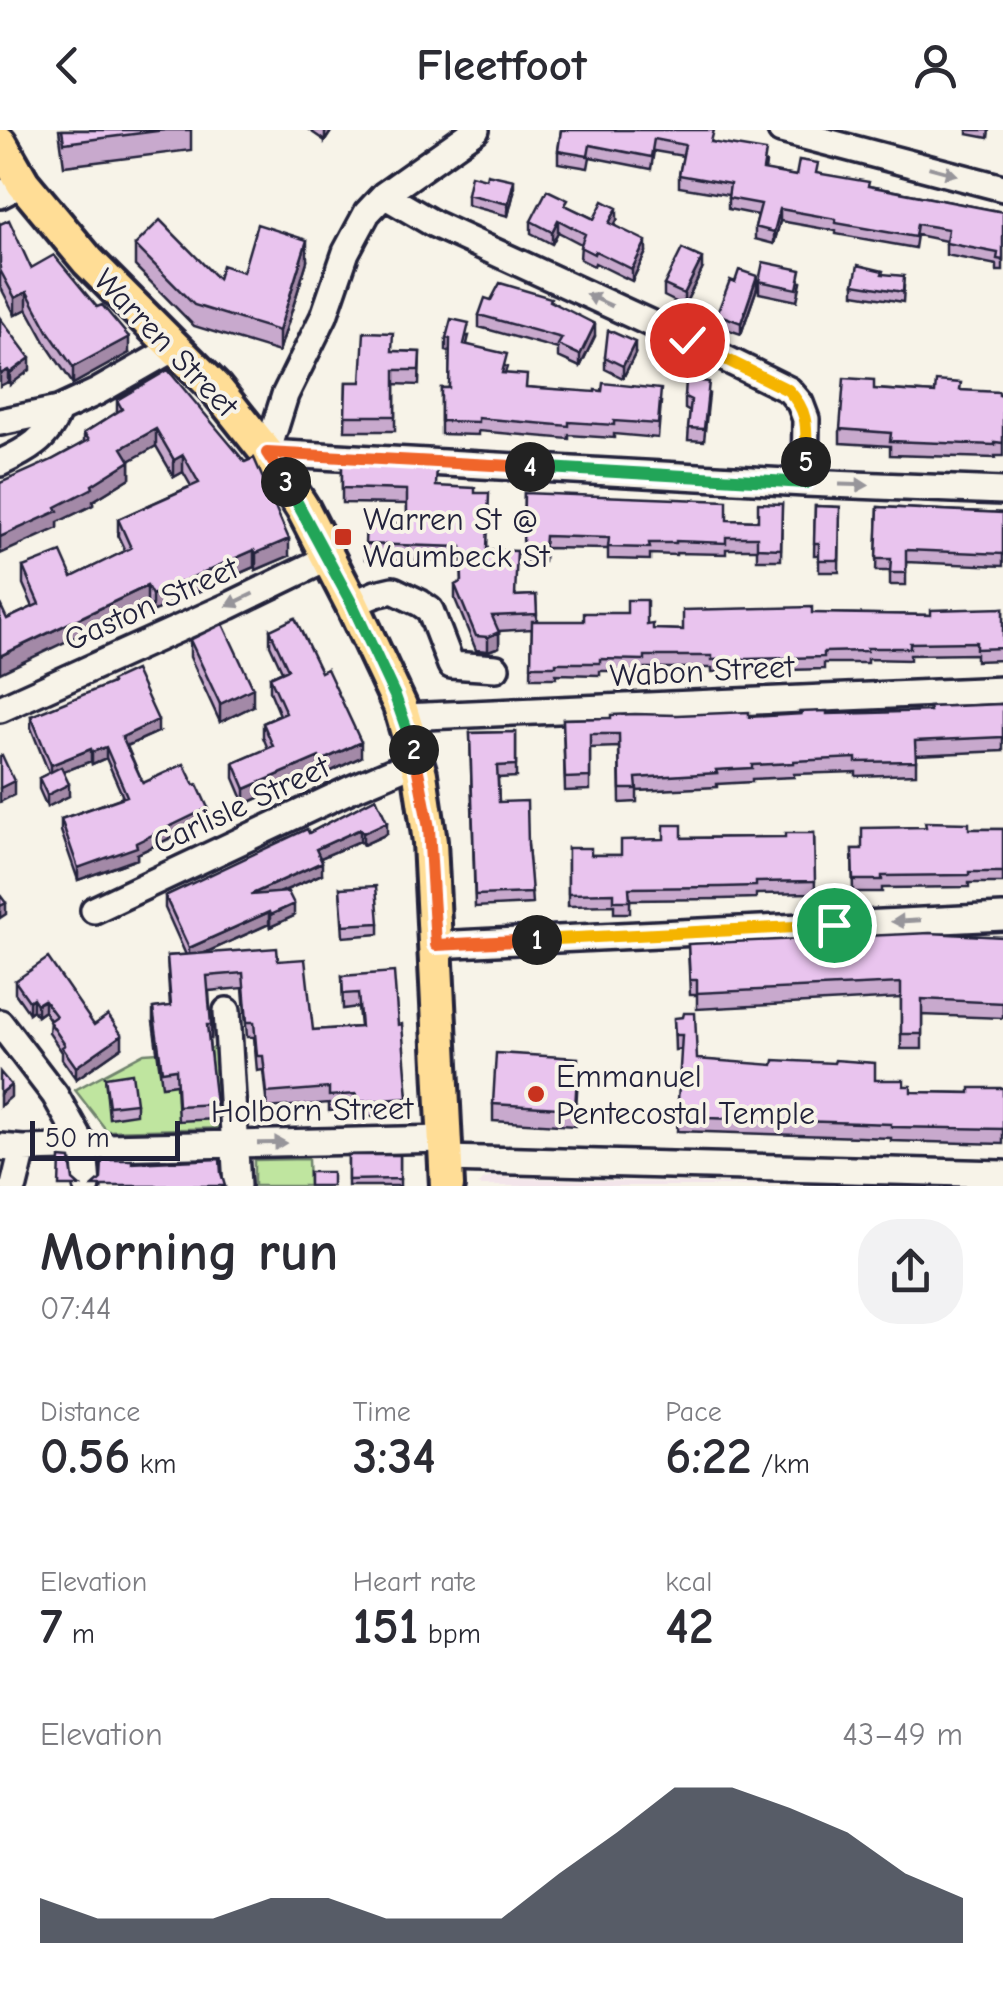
<!DOCTYPE html>
<html lang="en">
<head>
<meta charset="utf-8">
<style>
	body { margin:0; font-family:"Comic Neue",sans-serif; background:#f2f2f3; color:#2b2b33; height:100vh; display:flex; flex-direction:column; font-size:38px; white-space:nowrap }
	* { box-sizing:border-box; margin:0 }
	p { font-size:32px; color:#7c7c81 }
	.icon { flex:none; width:55px; height:55px; fill:none; stroke:currentColor; stroke-width:2; stroke-linecap:round; stroke-linejoin:round }
	.map { position:relative; height:1056px; overflow:hidden }
	.details { display:flex; flex-direction:column; background:#fff; flex:1 }
	.details>* { flex:none }
	.scale { position:absolute; left:30px; bottom:25px; width:150px; box-sizing:border-box; padding-left:10px; border:5px solid #22223b; border-top:0; font-size:28px; line-height:35px; white-space:nowrap; color:#22223b; -webkit-text-stroke:8px #f7f3e8; paint-order:stroke }
	.pin { position:absolute; display:grid; place-items:center; width:85px; height:85px; color:#fff; margin:-42px; border:5px solid #fff; border-radius:50%; box-shadow:0 2px 10px #0007 }
	.km { position:absolute; width:50px; height:50px; margin:-25px; border-radius:50%; background:#222; color:#fff; font-size:28px; line-height:50px; text-align:center }
	.round { display:grid; place-items:center; flex:none; width:105px; height:105px; border-radius:40px; background:#f2f2f3 }
	.headline { display:flex; align-items:center; justify-content:space-between; height:170px; padding:0 40px }
	h1 { font-size:55px; font-weight:600; line-height:75px }
	.metrics { display:grid; grid-template-columns:repeat(3,1fr); gap:15px; height:170px; padding:10px 40px }
	.metrics div { display:grid; align-content:center }
	.metrics b { font-size:50px; font-weight:600 }
	.metrics small { font-size:28px; font-weight:400 }
	.metrics p { font-size:28px }
	.chart { height:280px; padding:20px 40px }
	.chart p { display:flex; justify-content:space-between }
	.chart svg { width:100%; height:180px; margin-top:10px; fill:#111827; opacity:.7 }
	header { display:flex; justify-content:space-between; align-items:center; height:130px; padding:0 40px; background:#fff; font-size:45px; font-weight:600 }
	.map>svg:first-child { display:block }
</style>
</head>
<body>
<header><svg class="icon" aria-label="back" viewBox="0 0 24 24"><path d="M15 5l-7 7 7 7"/></svg>Fleetfoot<svg class="icon" aria-label="person" viewBox="0 0 24 24"><circle cx="12" cy="8" r="4"/><path d="M4 21q1-7 8-7t8 7"/></svg></header>
<div class="map">
<svg width="1003" height="1056" viewBox="0 0 1003 1056">
	<rect width="100%" height="100%" fill="#f7f3e8"/>
	<filter id="ink" filterUnits="userSpaceOnUse"><feTurbulence type="fractalNoise" baseFrequency=".01" numOctaves="2"/><feDisplacementMap in="SourceGraphic" scale="20" xChannelSelector="R" yChannelSelector="G"/><feConvolveMatrix kernelMatrix="1 2 1 2 8 2 1 2 1" color-interpolation-filters="sRGB"/></filter>
	<g filter="url(#ink)">
		<path fill="#f3e5ea" d="M491,1047L784,1056H478L483,1050Z"/>
		<path fill="#bfe59f" stroke="#70846d" stroke-width="2.5" d="M217,918L225,998L107,1001L75,960L144,923Z
			M308,1029L309,1056H254V1030Z"/>
		<g fill="none" stroke-linecap="round" stroke-linejoin="round">
			<defs>
				<path id="minor" d="M476,0L384,65L367,83L346,122L324,186L285,265L267,323L805,353L1003,361
					M781,0L1003,58
					M0,65L23,53
					M384,65L434,94L687,210L789,260L800,273L806,289L805,353
					M0,292L58,280L97,262L174,218
					M0,333C26,321 49,309 58,280
					M352,474L376,464L393,460L420,473L430,480L451,535L496,538
					M0,579L229,476L328,428
					M404,587L1003,560
					M94,780L349,660L417,631
					M435,815L1003,787
					M227,881L237,1056
					M0,893L55,965L84,1017L87,1056
					M0,1017L23,1019L445,1009
					M446,1029L1003,1044
					M14,1056L23,1019"/>
				<path id="major" d="M0,13L23,53L88,131L216,259L267,323L303,379L352,474L400,576L420,644L430,712L447,1056"/>
			</defs>
			<use href="#minor" stroke="#22223b" stroke-width="32"/>
			<use href="#major" stroke="#22223b" stroke-width="40"/>
			<use href="#minor" stroke="#f7f3e8" stroke-width="25"/>
			<use href="#major" stroke="#ffdd96" stroke-width="32"/>
		</g>
		<path fill="#c8a9cd" stroke="#22223b" stroke-width="2.5" d="M59,0H191V20L64,36Z
			M309,0H332L325,11Z
			M561,0L713,12L766,33L765,41L796,46L818,44L869,56L1003,82V141H997V135L946,125V111L917,105L915,118L836,104V101L780,91L774,114L755,109V97L758,85L728,79V65L679,57V45L683,26L654,21L651,39L590,27L588,38L558,33V21Z
			M967,0H989L988,8L967,4Z
			M514,62L508,86L467,75V64Z
			M568,77L594,89L617,90L614,95L646,122L632,151L595,133L594,136L580,129L581,114L558,102L552,114L531,103V91Z
			M0,94L31,138L129,223L73,254L48,217L27,179L15,185L0,156Z
			M135,115L218,149L243,142L307,131L279,222L194,196L135,136Z
			M702,140L684,176L664,166V155Z
			M883,144L904,156L903,172L854,164V154Z
			M759,151L801,152L797,171L759,163Z
			M735,152L757,158L741,204L717,196V184Z
			M491,170L551,171L595,206L580,237L558,227V219L479,197V185Z
			M469,206L467,214L507,237L505,243L527,257L661,272L658,308L614,304V308L569,305V309L478,301V305L441,304V258H449L450,222L446,221V208Z
			M393,221L420,222L419,255L395,254V301H345L346,252H361Z
			M635,224L623,248L605,239V227Z
			M168,240L289,426L256,440L254,437L152,482L147,473L7,489L33,477L23,454V437L72,447L125,421L118,406V389L191,356L183,342L174,347L156,316L130,330V348L93,371V375L58,392V398L52,330L84,312V303L117,283V270Z
			M874,259L935,263L961,260L1003,266V326H995V328L890,325V316L840,313V299Z
			M709,264L704,311L688,310L690,282L685,279V267Z
			M342,332L437,356L475,363L488,420L516,466L536,465L537,491L647,495L653,499L683,500L812,483L931,485L1003,478V530L976,531V524L910,525V530L867,529V533H824V539L712,542V538H645V541H600V545L556,544V548H531L532,499L499,501V517L488,521L476,520L455,469V455L462,452L461,431L365,429L366,392L407,393V374L342,373Z
			M524,363L727,390L758,391L782,374L781,430H757V419H726V424L676,423V425L650,424V430L608,429V419L545,418L544,432H523Z
			M815,376L840,377L839,442H819V425H814Z
			M878,377L1003,383V436L906,432V455H890V441H876Z
			M270,500L361,627L321,646L319,642L245,674L234,648V633L268,619L263,607V593L280,585L270,561V547L282,541L270,515Z
			M190,510L253,576L220,592L190,527Z
			M1003,574V621L916,625V644L856,646V642L794,644V647L752,649V652L717,654V657L637,661V672L620,673L619,617L590,618V660L565,661L563,589L870,583L930,581Z
			M31,586L158,602L127,616L143,653L208,690L137,724V729L78,750L61,701V689L123,667L106,628L92,634L91,631L63,642L69,666L47,677L39,659V648L49,643L31,598Z
			M516,602V647L498,648L499,672L528,715L532,774L475,777L470,603Z
			M376,668L387,704L363,715L360,711L320,728L322,744L282,762L294,786L270,797L269,794L205,823L278,831L313,900L360,897L358,877L343,879L342,846L398,895L408,968V983L357,987L356,979L329,981V973L267,978L263,940L257,941L254,907H247L243,858L209,861L211,895V909L209,910L216,989L178,991L176,954L162,956L153,892V878L170,876L167,826L186,825L165,778V766L309,703Z
			M969,699H1003V753H969V757L882,758V762H853L852,719H862Z
			M814,703L815,763L756,764V768L721,769L630,770V783H614V775L568,776V718L591,725H621L682,708L785,707Z
			M340,758L379,793V804L343,807Z
			M1003,807V888L922,885V919H901V868L697,879V865H690L688,814Z
			M15,851L94,895L122,917L76,949L62,929V922L49,903L50,890L44,881L37,886L33,880L29,883L15,863Z
			M674,888L697,929L875,950L904,956L911,962L970,963L1003,958V1014L891,1011V1008L677,1001L682,919L675,920Z
			M578,946L575,996L493,991V974Z
			M105,947L136,973V984L109,988Z
			M348,1025H400V1056H348Z"/>
		<path fill="#a389a7" stroke="#22223b" stroke-width="2.5" d="M325,0H332L325,11Z
			M514,50V62L508,86V74Z
			M617,78V90L609,104V93Z
			M780,79V91L774,114V102Z
			M558,90V102L552,114V102Z
			M307,110V131L279,222V201Z
			M646,111V122L632,151V139Z
			M702,128V140L684,176V164Z
			M757,146V158L741,204V193Z
			M27,162V179L15,185V168Z
			M595,194V206L580,237V225Z
			M129,207V223L73,254V237Z
			M635,212V224L623,248V236Z
			M30,228V240L10,255V243Z
			M8,240V252L0,256V244Z
			M156,299V316L122,335V318Z
			M183,325V342L174,347V330Z
			M130,331V348L93,371V375L58,392V398L0,424V407L56,377Z
			M289,409V426L256,440V423Z
			M254,420V437L152,482V465Z
			M147,456V473L0,543V526Z
			M499,502V517L488,521V507Z
			M253,558V576L220,592V574Z
			M158,590V602L122,618V607Z
			M361,612V627L321,646V631Z
			M106,617V628L92,634V622Z
			M91,619V631L51,647V635Z
			M319,627V642L245,674V659Z
			M14,651V665L0,672V658Z
			M69,654V666L47,677V665Z
			M208,678V690L137,724V729L78,750V738Z
			M387,692V704L363,715V703Z
			M360,699V711L316,730V719Z
			M322,732V744L250,776V765Z
			M6,773V784L0,788V776Z
			M294,774V786L270,797V785Z
			M269,782V794L189,830V818Z
			M33,868V880L29,883V871Z
			M44,870V881L37,886V874Z
			M122,905V917L76,949V937Z
			M11,955V967L0,976V964Z"/>
		<path fill="#e9c4ee" stroke="#22223b" stroke-width="2.5" d="M62,0H165L64,13Z
			M561,0H714L711,12L766,21L763,40L796,46L799,30L818,33L816,43L869,52L868,56L1003,82V130L997,129L998,123L946,113L948,99L917,94L915,107L836,93V89L780,79L774,102L755,97L761,74L728,68L730,54L679,45L685,15L654,9L651,27L590,15L588,26L558,21Z
			M487,44L514,50L508,74L467,64L471,45L486,49Z
			M547,60L568,70L565,75L594,89L603,71L617,78L609,93L646,111L632,139L595,121L594,124L580,117L585,104L558,90L552,102L531,91Z
			M9,90L31,138L54,125L97,177L102,175L129,207L73,237L48,201L27,162L15,168L0,140V94Z
			M160,90L218,149L222,135L243,142L257,94L307,110L279,201L194,175L135,115Z
			M682,119L702,128L684,164L664,155Z
			M763,132L801,140L797,159L759,151Z
			M858,135L883,141L882,144L904,146L903,162L854,154Z
			M739,140L757,146L741,193L717,184L730,150L735,152Z
			M500,153L551,168L550,171L595,194L580,225L558,215L562,208L479,185L485,168L491,170Z
			M0,188L30,228L10,243L8,240L0,244Z
			M451,189L469,193L464,214L507,224L502,243L527,245L526,257L595,262V260L602,261L603,253L661,259L658,294L614,291V295L569,292V296L478,288V292L441,291V258H449L450,209L446,208Z
			M608,200L635,212L623,236L605,227Z
			M364,202L393,203L392,221L420,222L419,240H395V286H345L346,252H361Z
			M168,240L245,332L254,328L289,409L256,423L254,420L152,465L147,456L0,526V474L7,489L39,474L23,437L61,422L72,447L131,418L118,389L199,353L183,325L174,330L156,299L122,318L130,331L92,355L93,358L56,377L58,381L0,407V353L52,330L89,310L84,303L122,279L117,270Z
			M844,248L874,250V259L935,263L936,251L961,253L960,260L999,262V265L1003,266V313L995,312V315L890,311L891,303L840,299Z
			M686,249L709,252L704,299L688,298L691,270L685,267Z
			M342,332L437,334L436,356L475,358V363H489L487,420L517,421L515,466L536,465L537,484L492,486L499,502L488,507L476,506L455,455L462,451L461,417L365,414L366,392L407,393V360L342,358Z
			M524,363L727,371V390L758,391V373L782,374L781,419L757,418V407H726V413L676,411V413H649L650,418L608,417L609,408L545,406L544,420H523Z
			M815,376L840,377L839,430H819V413H814Z
			M878,377L1003,383V424L906,420V443H890L891,429H876Z
			M627,470H647V495L653,494V499L683,500V480L812,477V483L931,485V480L1003,478V518L976,519V512L910,513V518H867V521L824,522V527L712,530V526H645V530L600,529V533H556V536H531L532,491H584V483H627Z
			M295,488L321,542L327,539L361,612L321,631L319,627L245,659L234,633L273,616L263,593L286,583L270,547L288,539L270,500Z
			M223,494L253,558L220,574L190,510Z
			M135,540L158,590L122,607L143,653L184,634L194,655L197,654L208,678L136,713L137,717L78,738L61,689L127,666L106,617L92,622L91,619L51,635L31,586L112,553L111,551Z
			M1003,574V607L915,611L916,631L856,632V628L794,631V633L752,635V638L716,640L717,643L636,648L637,659H620L619,604H590V647L565,648L563,589L611,588V585L635,584L677,585L749,582V587L801,584L800,582L827,581V584L870,583L930,581L929,577Z
			M516,602V635L497,636L499,672L527,671L528,715L532,763L475,765L470,603Z
			M2,625L14,651L0,658V626Z
			M61,637L69,654L47,665L39,648Z
			M376,668L387,692L363,703L360,699L316,719L322,732L250,765L288,762L294,774L270,785L269,782L189,818L165,766L307,699L309,703Z
			M925,692L969,693V699H1003V742H969V745L882,746V750H853L852,719H862V698L926,697Z
			M664,695H682V708L785,707V703H814L815,751L756,752V756L721,757L629,758L630,771H614V763L568,764V718H591V725H621V710L664,709Z
			M376,756L379,793L343,795L340,758Z
			M0,765L6,773L0,776Z
			M930,803L1003,807V873L922,869V904H901V853L697,863V850H690L688,814Z
			M277,818L278,831L305,829L313,900L361,897L358,863L343,864L342,846L394,842L398,895L402,894L408,968L357,972L356,964L329,966V958L267,963L263,926H257L254,892H247L243,843L207,846L211,895H207L216,974L178,976L176,939L162,941L153,878L171,876L167,826Z
			M48,828L94,895L108,885L122,905L76,937L62,917L65,915L49,891L56,886L44,870L37,874L33,868L29,871L15,851Z
			M684,883H695L697,929L773,935L774,930L834,933L835,930L875,933V950H904V956H911V962L970,963V958H1003V999L891,997V994L677,987L682,905H675L674,888L683,887Z
			M496,923L578,928L575,979L493,974Z
			M0,942L11,955L0,964Z
			M132,943L136,973L109,976L105,947Z
			M348,1025H400V1049L348,1050Z
			M60,1028L70,1029L73,1050L80,1056H59Z
			M220,1029L221,1043L225,1056H93L101,1049L102,1030H132V1033Z
			M309,1042H332V1056H309Z"/>
		<defs><path id="oneway-solid" d="M-6-.8H1V-3.2L6.5 0L1 3.2V.8H-6Z" transform="scale(2.5)"/></defs>
		<g fill="#97959a">
			<use href="#oneway-solid" transform="translate(943 41) rotate(15)"/>
			<use href="#oneway-solid" transform="translate(599 170) rotate(-155)"/>
			<use href="#oneway-solid" transform="translate(854 355) rotate(2)"/>
			<use href="#oneway-solid" transform="translate(240 470) rotate(154)"/>
			<use href="#oneway-solid" transform="translate(906 791) rotate(177)"/>
			<use href="#oneway-solid" transform="translate(272 1013) rotate(-1)"/>
		</g>
	</g>
	<g fill="none" stroke-linecap="round" stroke-linejoin="round" filter="url(#ink)">
		<defs>
			<path id="split-1" d="M537,810L834,795"/>
			<path id="split-2" d="M414,620L429,698L436,815L537,810"/>
			<path id="split-3" d="M286,352L352,474L395,566L414,620"/>
			<path id="split-4" d="M286,352L267,323L530,337"/>
			<path id="split-5" d="M530,337L806,353V332"/>
			<path id="split-6" d="M687,210L788,260C811,284 806,301 806,332"/>
		</defs>
		<use href="#split-1" stroke="#fff" stroke-width="20"/>
		<use href="#split-2" stroke="#fff" stroke-width="20"/>
		<use href="#split-3" stroke="#fff" stroke-width="20"/>
		<use href="#split-4" stroke="#fff" stroke-width="20"/>
		<use href="#split-5" stroke="#fff" stroke-width="20"/>
		<use href="#split-6" stroke="#fff" stroke-width="20"/>
		<use href="#split-1" stroke="#f5b400" stroke-width="12"/>
		<use href="#split-2" stroke="#f0652b" stroke-width="12"/>
		<use href="#split-3" stroke="#22a559" stroke-width="12"/>
		<use href="#split-4" stroke="#f0652b" stroke-width="12"/>
		<use href="#split-5" stroke="#22a559" stroke-width="12"/>
		<use href="#split-6" stroke="#f5b400" stroke-width="12"/>
	</g>
	<g fill="#c8321e" stroke="#f7f3e8" stroke-width="4">
		<rect x="333" y="397" width="20" height="20" rx="5"/>
		<circle cx="536" cy="964" r="10"/>
	</g>
	<g text-anchor="middle" dominant-baseline="central" stroke-width="8" stroke-linejoin="round" paint-order="stroke">
		<g font-size="32" fill="#22223b" stroke="#f7f3e8">
			<text transform="translate(166 213) rotate(46)">Warren Street</text>
			<text transform="translate(151 474) rotate(-24)">Gaston Street</text>
			<text transform="translate(702 541) rotate(-3)">Wabon Street</text>
			<text transform="translate(241 675) rotate(-25)">Carlisle Street</text>
			<text transform="translate(312 980) rotate(-1)">Holborn Street</text>
		</g>
		<g font-size="32" fill="#22223b" stroke="#f7f3e8" text-anchor="start">
			<text x="363" y="389">Warren St @<tspan x="363" dy="37">Waumbeck St</tspan></text>
			<text x="556" y="946">Emmanuel<tspan x="556" dy="37">Pentecostal Temple</tspan></text>
		</g>
	</g>
</svg>
<div class="scale">50 m</div>
<div class="pin" style="left:834px;top:795px;background:#1e9e55"><svg class="icon" aria-label="arrive" viewBox="0 0 24 24"><path d="M6 21V4h12l-3 4 3 4H6"/></svg></div>
<div class="pin" style="left:687px;top:210px;background:#d93025"><svg class="icon" aria-label="check" viewBox="0 0 24 24"><path d="M5 12l5 5 9-10"/></svg></div>
<b class="km" style="left:537px;top:810px">1</b>
<b class="km" style="left:414px;top:620px">2</b>
<b class="km" style="left:286px;top:352px">3</b>
<b class="km" style="left:530px;top:337px">4</b>
<b class="km" style="left:806px;top:332px">5</b>
</div>
<section class="details">
<div class="headline"><div><h1>Morning run</h1><p>07:44</p></div><a class="round"><svg class="icon" aria-label="share" viewBox="0 0 24 24"><path d="M12 15V3M7 8l5-5 5 5M5 13v7h14v-7"/></svg></a></div>
<div class="metrics">
<div><p>Distance</p><b>0.56<small> km</small></b></div>
<div><p>Time</p><b>3:34</b></div>
<div><p>Pace</p><b>6:22<small> /km</small></b></div>
</div>
<div class="metrics">
<div><p>Elevation</p><b>7<small> m</small></b></div>
<div><p>Heart rate</p><b>151<small> bpm</small></b></div>
<div><p>kcal</p><b>42</b></div>
</div>
<div class="chart"><p><span>Elevation</span>43–49 m</p>
<svg viewBox="0 0 160 44" preserveAspectRatio="none"><path d="M0 44V33L10 38L20 38L30 38L40 33L50 33L60 38L70 38L80 38L90 27L100 17L110 6L120 6L130 11L140 17L150 27L160 33V44z"/></svg>
</div>
</section>
</body>
</html>
